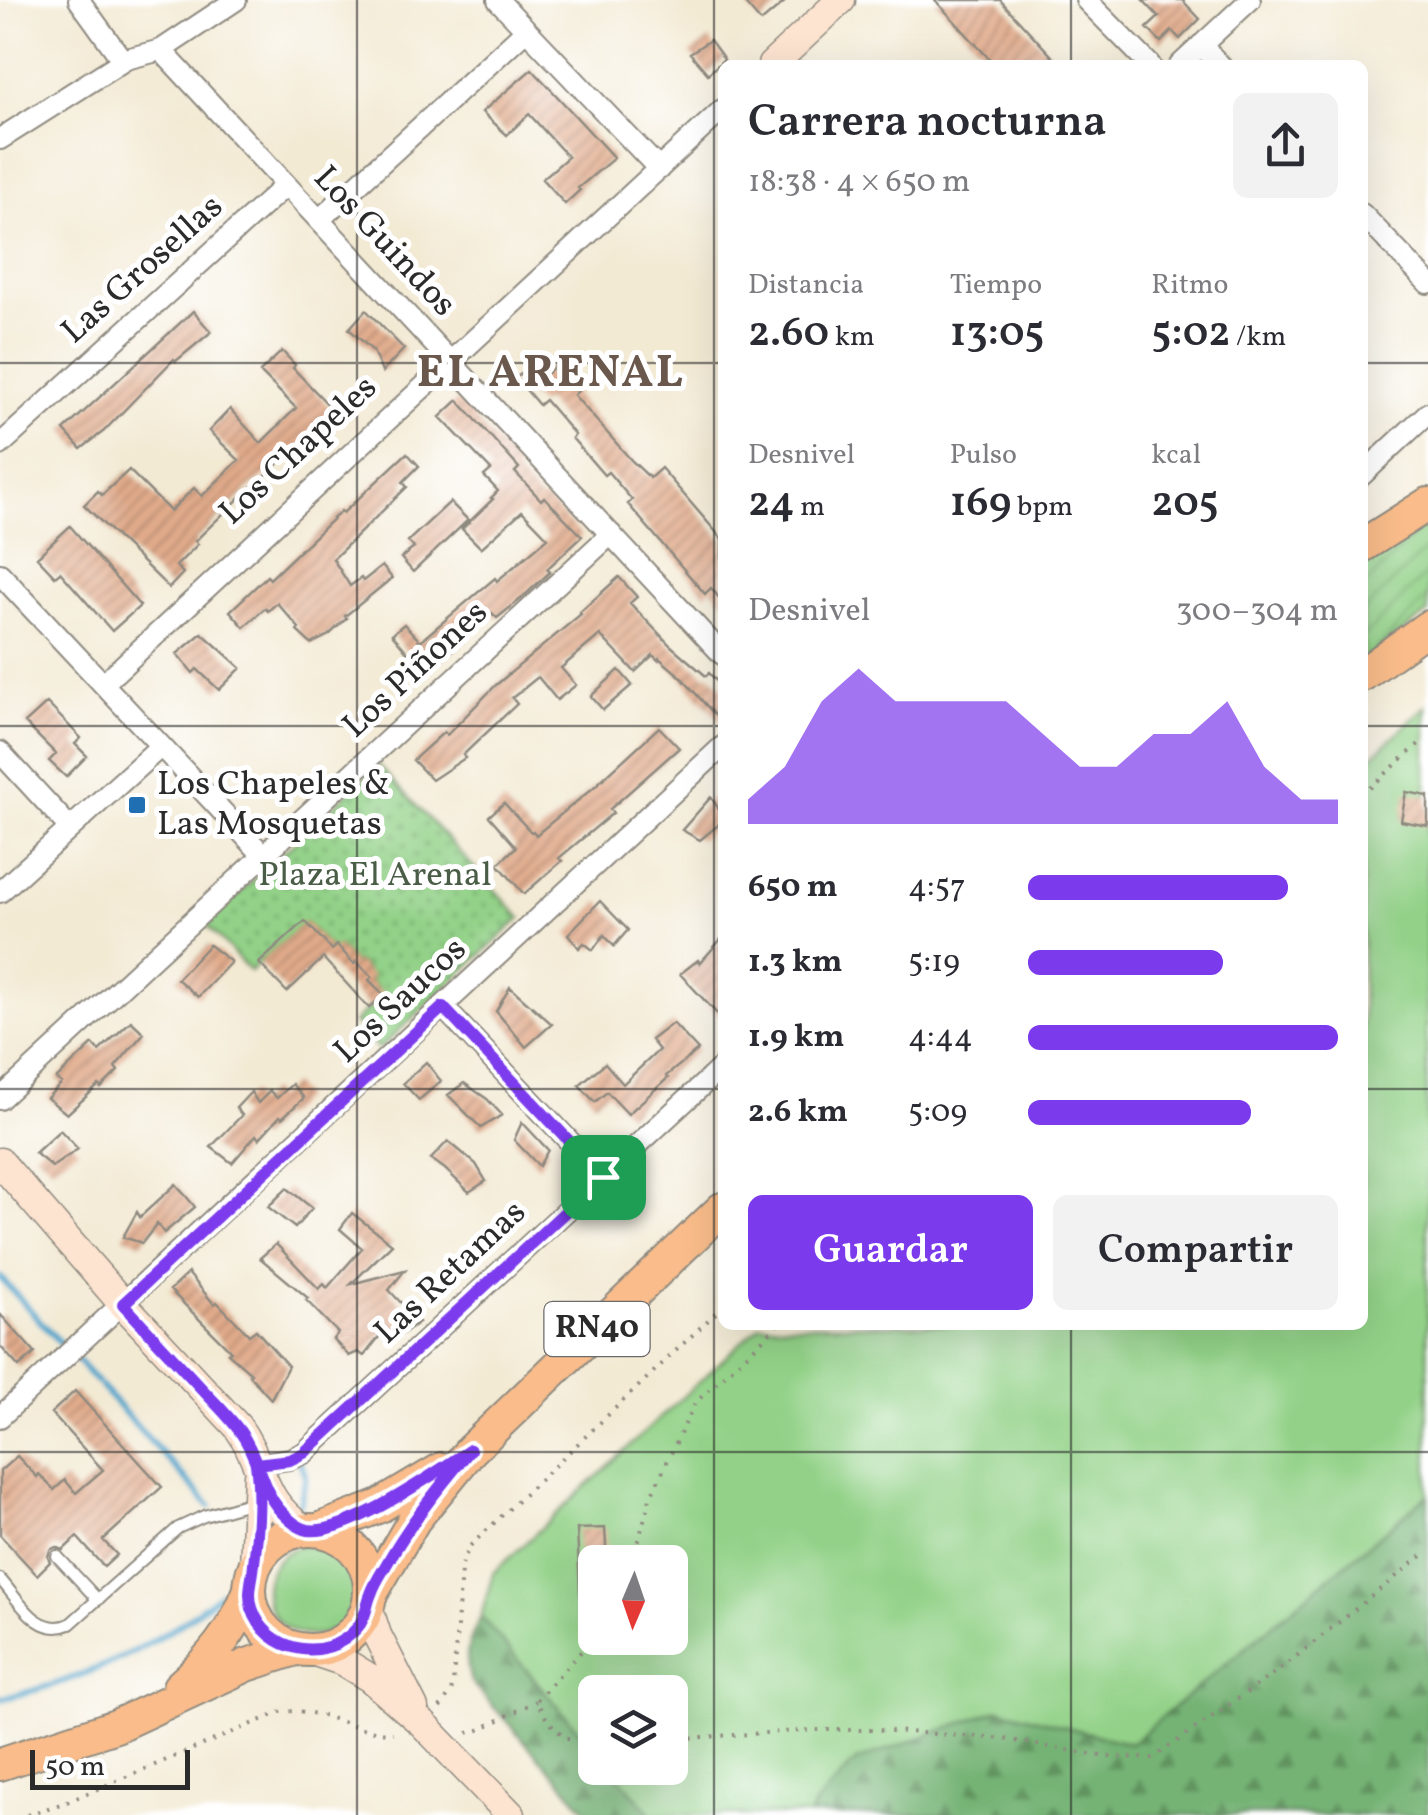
<!DOCTYPE html>
<html lang="es">
<head>
<meta charset="utf-8">
<style>
	body { margin:0; font-family:Vollkorn,serif; background:#f2f2f3; color:#2b2b33; height:100vh; display:flex; flex-direction:column; font-size:38px; white-space:nowrap }
	* { box-sizing:border-box; margin:0 }
	p { font-size:32px; color:#7c7c81 }
	.icon { flex:none; width:55px; height:55px; fill:none; stroke:currentColor; stroke-width:2; stroke-linecap:round; stroke-linejoin:round }
	.map { position:relative; flex:1; overflow:hidden }
	.side { position:absolute; left:718px; top:60px; width:650px; height:1270px; display:flex; flex-direction:column; background:#fff; border-radius:15px; box-shadow:0 10px 40px #0002 }
	.side>* { flex:none }
	.needle { width:65px; rotate:182deg }
	.buttons { position:absolute; left:578px; top:1545px; display:grid; gap:20px }
	.buttons a { display:grid; place-items:center; width:110px; height:110px; border-radius:15px; background:#fff; box-shadow:0 10px 40px #0002; font-size:50px }
	.scale { position:absolute; left:30px; bottom:25px; width:160px; box-sizing:border-box; padding-left:10px; border:5px solid #2b2b2b; border-top:0; font-size:28px; line-height:35px; white-space:nowrap; color:#2b2b2b; -webkit-text-stroke:8px #fff; paint-order:stroke }
	.pin { position:absolute; display:grid; place-items:center; width:85px; height:85px; color:#fff; margin:-42px; border-radius:20px; box-shadow:0 5px 15px #0006 }
	.round { display:grid; place-items:center; flex:none; width:105px; height:105px; border-radius:15px; background:#f2f2f3 }
	.summary { display:flex; align-items:center; justify-content:space-between; height:170px; padding:0 30px }
	h1 { font-size:45px; font-weight:600; line-height:75px }
	.figures { display:grid; grid-template-columns:repeat(3,1fr); gap:15px; height:170px; padding:10px 30px }
	.figures div { display:grid; align-content:center }
	.figures b { font-size:42px; font-weight:600 }
	.figures small { font-size:28px; font-weight:400 }
	.figures p { font-size:28px }
	.chart { height:280px; padding:20px 30px }
	.chart p { display:flex; justify-content:space-between }
	.chart svg { width:100%; height:180px; margin-top:10px; fill:#7c3aed; opacity:.7 }
	.action { display:flex; gap:20px; margin-top:auto; padding:20px 30px }
	.action a { flex:1; height:115px; border-radius:15px; background:#7c3aed; color:#fff; font-size:40px; font-weight:600; line-height:115px; text-align:center }
	.action a+a { background:#f2f2f3; color:#2b2b33 }
	ul { padding:0 30px; list-style:none; font-size:32px }
	li { display:grid; grid-template-columns:160px 120px 1fr; align-items:center; height:75px }
	li i { height:25px; border-radius:12px; background:#7c3aed }
	.map>svg:first-child { display:block }
</style>
</head>
<body>
<div class="map">
<svg width="1428" height="1815" viewBox="0 0 1428 1815">
	<defs>
		<pattern id="forest-firs" width="22" height="20" patternUnits="userSpaceOnUse" patternTransform="scale(2.5)"><rect width="22" height="20" fill="#75b374"/><path d="M5 1l3.5 6h-7zM16 11l3.5 6h-7z" fill="#60925f"/></pattern>
		<pattern id="park-dots" width="8" height="8" patternUnits="userSpaceOnUse" patternTransform="scale(2.5)"><rect width="8" height="8" fill="#92d187"/><path d="M2 2h.1M6 6h.1" fill="none" stroke="#77aa6f" stroke-width="1.8" stroke-linecap="round"/></pattern>
		<pattern id="garden-furrows" width="10" height="10" patternUnits="userSpaceOnUse" patternTransform="scale(2.5)"><rect width="10" height="10" fill="#92d187"/><path d="M-1 1l2-2M0 10L10 0M9 11l2-2" fill="none" stroke="#77aa6f"/></pattern>
		<pattern id="building-hatch" width="6" height="6" patternUnits="userSpaceOnUse" patternTransform="scale(2.5)"><rect width="6" height="6" fill="#e1ab8b"/><path d="M-1 1l2-2M0 6l6-6M5 7l2-2" fill="none" stroke="#b78b72"/></pattern>
	</defs>
	<rect width="100%" height="100%" fill="#fff"/>
	<filter id="ink" filterUnits="userSpaceOnUse"><feTurbulence type="fractalNoise" baseFrequency=".01" numOctaves="2"/><feDisplacementMap in="SourceGraphic" scale="20" xChannelSelector="R" yChannelSelector="G"/><feConvolveMatrix kernelMatrix="1 2 1 2 8 2 1 2 1" color-interpolation-filters="sRGB"/></filter>
	<filter id="wash" filterUnits="userSpaceOnUse"><feTurbulence type="fractalNoise" baseFrequency=".0048" numOctaves="4" result="noise"/><feDisplacementMap in="SourceGraphic" scale="40" xChannelSelector="R" yChannelSelector="G"/><feGaussianBlur stdDeviation="2.25" result="paint"/><feColorMatrix in="noise" values="0 0 0 0 0 0 0 0 0 0 0 0 0 0 0 0 0 1.4 0 .05"/><feComposite in="paint" operator="in"/></filter>
	<g filter="url(#wash)">
		<rect width="100%" height="100%" fill="#f3ead4"/>
		<path fill="#92d187" stroke="#5e7e59" stroke-width="2.5" fill-rule="evenodd" d="M1426,706L1428,1495L1130,1745L1000,1709L813,1807L810,1815H652L611,1768H670V1692H595V1750L481,1617L493,1573L760,1325H1362L1363,765ZM595,1562H670V1638H595Z
			M266 1590a45 45 0 1 1 90 0a45 45 0 1 1-90 0Z"/>
		<path fill="url(#forest-firs)" stroke="#506f50" stroke-width="2.5" d="M1428,1495V1815H810L813,1807L856,1761L1000,1709L1130,1744Z
			M481,1617L595,1750V1768H611L652,1815H591L471,1682C463,1653 467,1644 481,1617Z"/>
		<path fill="url(#park-dots)" stroke="#5e7e59" stroke-width="2.5" d="M378,765L521,918L379,1049L354,1022L383,995L369,980L371,977L357,962L354,964L338,946L332,950L305,922L250,971L206,924Z"/>
		<path fill="url(#garden-furrows)" stroke="#5e7e59" stroke-width="2.5" d="M1428,519V613L1363,661V564Z"/>
		<g fill="none" stroke-linecap="round" stroke-linejoin="round">
			<path stroke="#50a5cc" stroke-width="6" d="M0,1277L62,1345
				M77,1360L97,1382
				M101,1387L210,1506
				M298,1458L306,1476L300,1504
				M0,1699C80,1681 158,1647 220,1593"/>
		</g>
		<g id="blocks">
			<path fill="url(#building-hatch)" d="M742,0H787L761,22Z
				M935,0H1000L1060,65H995Z
				M1143,0H1182L1200,19L1180,39L1172,31L1161,42L1147,28L1159,17Z
				M710,40L724,59L708,74L690,53Z
				M532,69L614,158L578,188L580,190L565,204L542,179L568,157L529,114L507,135L482,112Z
				M366,310L404,349L382,372L373,351L349,329Z
				M193,311L211,332L176,361L174,359L104,431L81,449L64,430Z
				M282,351L295,365L293,368L334,411L310,435L313,438L292,458L289,454L257,483L256,482L195,541L198,544L176,566L183,573L169,588L84,505L98,491L102,495L129,470L170,511L194,488L202,496L239,460L209,431L230,409L261,443L296,408L260,372Z
				M536,361L547,373L561,361L583,386L574,395L632,461L650,478L661,468L722,539V601L711,588L705,594L628,504L632,500L608,472L604,475L572,438L575,435L545,400L539,405L516,378Z
				M458,400L519,468L515,472L541,500L544,497L582,536L547,569L550,572L522,598L497,618L492,613L461,639L463,642L425,673L392,634L404,624L420,641L424,638L495,578L497,581L548,538L522,511L481,548L462,529L493,499L491,498L498,491L484,476L491,470L440,417Z
				M407,453L419,466L403,482L407,487L333,559L350,586L361,578L363,581L382,566L392,578L345,616L347,618L329,635L311,644L297,631L299,628L277,603L268,611L265,608L244,627L230,611L267,576L270,579L341,511L343,513Z
				M450,502L468,520L413,572L401,558L414,548L408,541Z
				M70,526L140,606L112,631L60,572L55,576L37,557Z
				M619,577L637,597L630,603L670,645L706,676L709,673L722,687V723L680,676L659,658L658,660L653,655L635,672L600,635L561,668L576,685L557,700L538,677L512,698L517,704L463,755L465,758L432,780L413,760L444,732L447,735L496,685L581,614L580,612Z
				M202,633L241,668L219,690L197,669L193,673L177,654Z
				M619,670L632,685L603,710L591,696Z
				M47,703L81,738L75,744L87,756L66,777L49,761L56,754L25,723Z
				M659,727L679,748L610,809L613,813L559,858L562,861L524,894L498,864L516,847L489,816L504,803L531,832L533,831L536,835L593,788Z
				M1406,792L1428,796V826L1401,821Z
				M711,797L722,814V822L700,840L682,830Z
				M600,901L628,930L614,946L604,935L593,950L584,943L579,948L568,934Z
				M305,921L332,950L337,945L354,964L356,961L372,977L369,980L384,995L369,1008L323,958L287,992L259,963Z
				M722,938V1019L680,974L698,960L700,963Z
				M209,945L231,962L198,997L177,979Z
				M510,987L552,1024L526,1047L496,1011Z
				M131,1021L144,1033L115,1067L118,1071L101,1088L99,1085L67,1114L47,1098L62,1083L56,1079L93,1044L99,1051Z
				M673,1023L698,1050L666,1076L668,1078L628,1114L607,1092L595,1102L579,1085L605,1063L623,1084L659,1050L651,1040Z
				M426,1062L441,1081L419,1100L403,1083Z
				M464,1083L487,1099L502,1115L481,1128L448,1095Z
				M292,1084L304,1098L282,1118L280,1116L259,1139L256,1135L232,1163L211,1147L242,1115L236,1108L251,1092L258,1103L270,1091L277,1098Z
				M522,1122L548,1150L539,1166L514,1140Z
				M60,1130L78,1149L52,1167L35,1153Z
				M448,1141L476,1164L486,1181L469,1192L445,1169L431,1159Z
				M176,1184L195,1207L164,1233L157,1224L142,1243L123,1237L137,1212L140,1217Z
				M287,1188L312,1208L295,1228L268,1207Z
				M352,1213L392,1244L351,1284L405,1270L389,1290L419,1322L395,1339L386,1328L364,1356L358,1352L349,1356L333,1339L338,1333L306,1300L308,1298L260,1258L276,1244L319,1289L324,1284L327,1288L362,1248L340,1229Z
				M188,1273L214,1304L217,1302L249,1335L256,1330L288,1366L271,1399L249,1375L251,1373L228,1353L231,1351L170,1290Z
				M0,1314L35,1353L19,1367L0,1346Z
				M75,1391L162,1487L103,1540L117,1555L104,1567L77,1537L63,1550L56,1547L50,1550L48,1557L50,1562L37,1575L0,1535V1471L17,1456L37,1477L39,1474L54,1490L65,1480L76,1493L103,1470L51,1413Z
				M605,1528L607,1562H595V1612H581L577,1529Z"/>
		</g>
	</g>
	<g filter="url(#ink)">
		<use href="#blocks" fill-opacity="0" stroke="#8f8a80" stroke-width="2.5"/>
		<g fill="none" stroke-linecap="round" stroke-linejoin="round">
			<defs>
				<path id="lane" d="M57,1556L98,1600
					M0,1579C19,1600 38,1638 70,1624L178,1528L204,1516L256,1501"/>
				<path id="street" d="M79,0L123,61
					M498,0L659,169
					M1086,0L1150,65
					M1201,45L1220,65
					M161,50L722,654
					M1180,65L1250,0
					M0,139L126,59L161,50L236,0
					M1362,214L1428,283
					M319,220L526,30
					M0,445L286,185
					M1362,475L1428,413
					M0,574L263,855
					M103,684L722,110
					M0,752L70,828
					M0,892L161,746
					M443,1007L603,1177
					M0,1099L611,534
					M0,1417L722,747
					M256,1464L290,1459L304,1453L722,1067"/>
				<path id="secondary" d="M772,65L841,0
					M0,1162L123,1304L237,1426C266,1466 257,1498 305,1530
					M254,1566L258,1475
					M368,1607L377,1635L414,1708
					M309,1650L342,1661L370,1678L422,1723L511,1815"/>
				<path id="primary" d="M1362,546L1428,504
					M1362,675L1428,627
					M250 1590a60 60 0 1 1 120 0a60 60 0 1 1-120 0Z
					M318,1530L380,1506L442,1469
					M371,1594L414,1520L471,1450L722,1209
					M179,1687C210,1660 234,1631 249,1592
					M0,1764L116,1726L247,1665L296,1649"/>
			</defs>
			<use href="#lane" stroke="#8f8a80" stroke-width="14"/>
			<use href="#street" stroke="#8f8a80" stroke-width="24"/>
			<use href="#secondary" stroke="#8f8a80" stroke-width="31"/>
			<use href="#primary" stroke="#8f8a80" stroke-width="36"/>
			<path stroke="#8f8a80" stroke-width="4" stroke-dasharray="2.5 8" stroke-linecap="butt" d="M1362,795L1420,743
				M633,1562L650,1498L695,1403L778,1325
				M595,1636L536,1701L548,1721L566,1738L595,1739
				M440,1708L451,1692L453,1683L461,1570L463,1561L470,1546L722,1307
				M468,1733L479,1730L536,1701
				M670,1739L814,1730H880L1004,1739L1107,1757L1153,1758L1283,1667L1428,1551
				M27,1815L64,1803L281,1712C320,1706 355,1733 393,1733"/>
			<use href="#lane" stroke="#fff" stroke-width="10"/>
			<use href="#street" stroke="#fff" stroke-width="20"/>
			<use href="#secondary" stroke="#fde4d0" stroke-width="28"/>
			<use href="#primary" stroke="#f9bc8a" stroke-width="32"/>
		</g>
	</g>
	<g fill="none" stroke-linecap="round" stroke-linejoin="round" filter="url(#ink)">
		<defs>
			<path id="route" d="M603,1177L304,1453L290,1460L256,1464C261,1496 258,1531 254,1563C253,1579 247,1591 252,1608C266,1653 327,1664 357,1628C366,1618 366,1606 371,1594C375,1582 383,1571 389,1560C412,1520 441,1485 470,1450C438,1471 346,1536 308,1530C297,1528 285,1516 278,1508C260,1486 258,1456 241,1433C230,1417 214,1402 201,1388C175,1360 149,1332 123,1304L443,1007L603,1177"/>
		</defs>
		<use href="#route" stroke="#fff" stroke-width="20"/>
		<use href="#route" stroke="#7c3aed" stroke-width="12"/>
	</g>
	<path fill="none" stroke="#2b2b2b" stroke-width="2.5" stroke-opacity="0.55" d="M357,0V1815M714,0V1815M1071,0V65M0,363H722M1362,363H1428M0,726H722M1362,726H1428M0,1089H722M1362,1089H1428M1071,1325V1815M0,1452H1428"/>
	<rect fill="#1f6fb2" stroke="#fff" stroke-width="4" x="127" y="795" width="20" height="20" rx="5"/>
	<g text-anchor="middle" dominant-baseline="central" stroke-width="10" stroke-linejoin="round" paint-order="stroke">
		<rect fill="#fff" stroke="#6b6b6b" stroke-width="2.5" x="544.5" y="1302" width="105" height="54" rx="8"/>
		<g font-size="32" font-weight="bold" fill="#2b2b2b">
			<text x="597" y="1329">RN40</text>
		</g>
		<g font-size="35" fill="#2b2b2b" stroke="#fff">
			<text transform="translate(384 242) rotate(47)">Los Guindos</text>
			<text transform="translate(143 270) rotate(-42)">Las Grosellas</text>
			<text transform="translate(299 451) rotate(-43)">Los Chapeles</text>
			<text transform="translate(416 670) rotate(-43)">Los Piñones</text>
			<text transform="translate(401 1001) rotate(-43)">Los Saucos</text>
			<text transform="translate(451 1273) rotate(-43)">Las Retamas</text>
		</g>
		<g font-size="35" fill="#2b2b2b" stroke="#fff" text-anchor="start">
			<text x="157" y="785">Los Chapeles &amp;<tspan x="157" dy="40">Las Mosquetas</tspan></text>
		</g>
		<g font-size="35" fill="#4a5d47" stroke="#fff">
			<text x="375" y="876">Plaza El Arenal</text>
		</g>
		<g font-size="45" font-weight="bold" letter-spacing="2.5" fill="#6b584d" stroke="#fff">
			<text x="551" y="374">EL ARENAL</text>
		</g>
	</g>
</svg>
<div class="buttons">
<a><svg class="needle" viewBox="-14 -14 28 28"><path d="M0-13l5 13h-10z" fill="#e53935"/><path d="M0 13l5-13h-10z" fill="#7c7c81"/></svg></a>
<a><svg class="icon" aria-label="layers" viewBox="0 0 24 24"><path d="M12 4l9 5-9 5-9-5zM3 14l9 5 9-5"/></svg></a>
</div>
<div class="scale">50 m</div>
<div class="pin" style="left:603px;top:1177px;background:#1e9e55"><svg class="icon" aria-label="arrive" viewBox="0 0 24 24"><path d="M6 21V4h12l-3 4 3 4H6"/></svg></div>
<section class="side">
<div class="summary"><div><h1>Carrera nocturna</h1><p>18:38 · 4 × 650 m</p></div><a class="round"><svg class="icon" aria-label="share" viewBox="0 0 24 24"><path d="M12 15V3M7 8l5-5 5 5M5 13v7h14v-7"/></svg></a></div>
<div class="figures">
<div><p>Distancia</p><b>2.60<small> km</small></b></div>
<div><p>Tiempo</p><b>13:05</b></div>
<div><p>Ritmo</p><b>5:02<small> /km</small></b></div>
</div>
<div class="figures">
<div><p>Desnivel</p><b>24<small> m</small></b></div>
<div><p>Pulso</p><b>169<small> bpm</small></b></div>
<div><p>kcal</p><b>205</b></div>
</div>
<div class="chart"><p><span>Desnivel</span>300–304 m</p>
<svg viewBox="0 0 160 44" preserveAspectRatio="none"><path d="M0 44V38L10 30L20 14L30 6L40 14L50 14L60 14L70 14L80 22L90 30L100 30L110 22L120 22L130 14L140 30L150 38L160 38V44z"/></svg>
</div>
<ul>
<li><b>650 m</b>4:57<i style="width:84%"></i></li>
<li><b>1.3 km</b>5:19<i style="width:63%"></i></li>
<li><b>1.9 km</b>4:44<i style="width:100%"></i></li>
<li><b>2.6 km</b>5:09<i style="width:72%"></i></li>
</ul>
<div class="action"><a>Guardar</a><a>Compartir</a></div>
</section>
</div>
</body>
</html>
